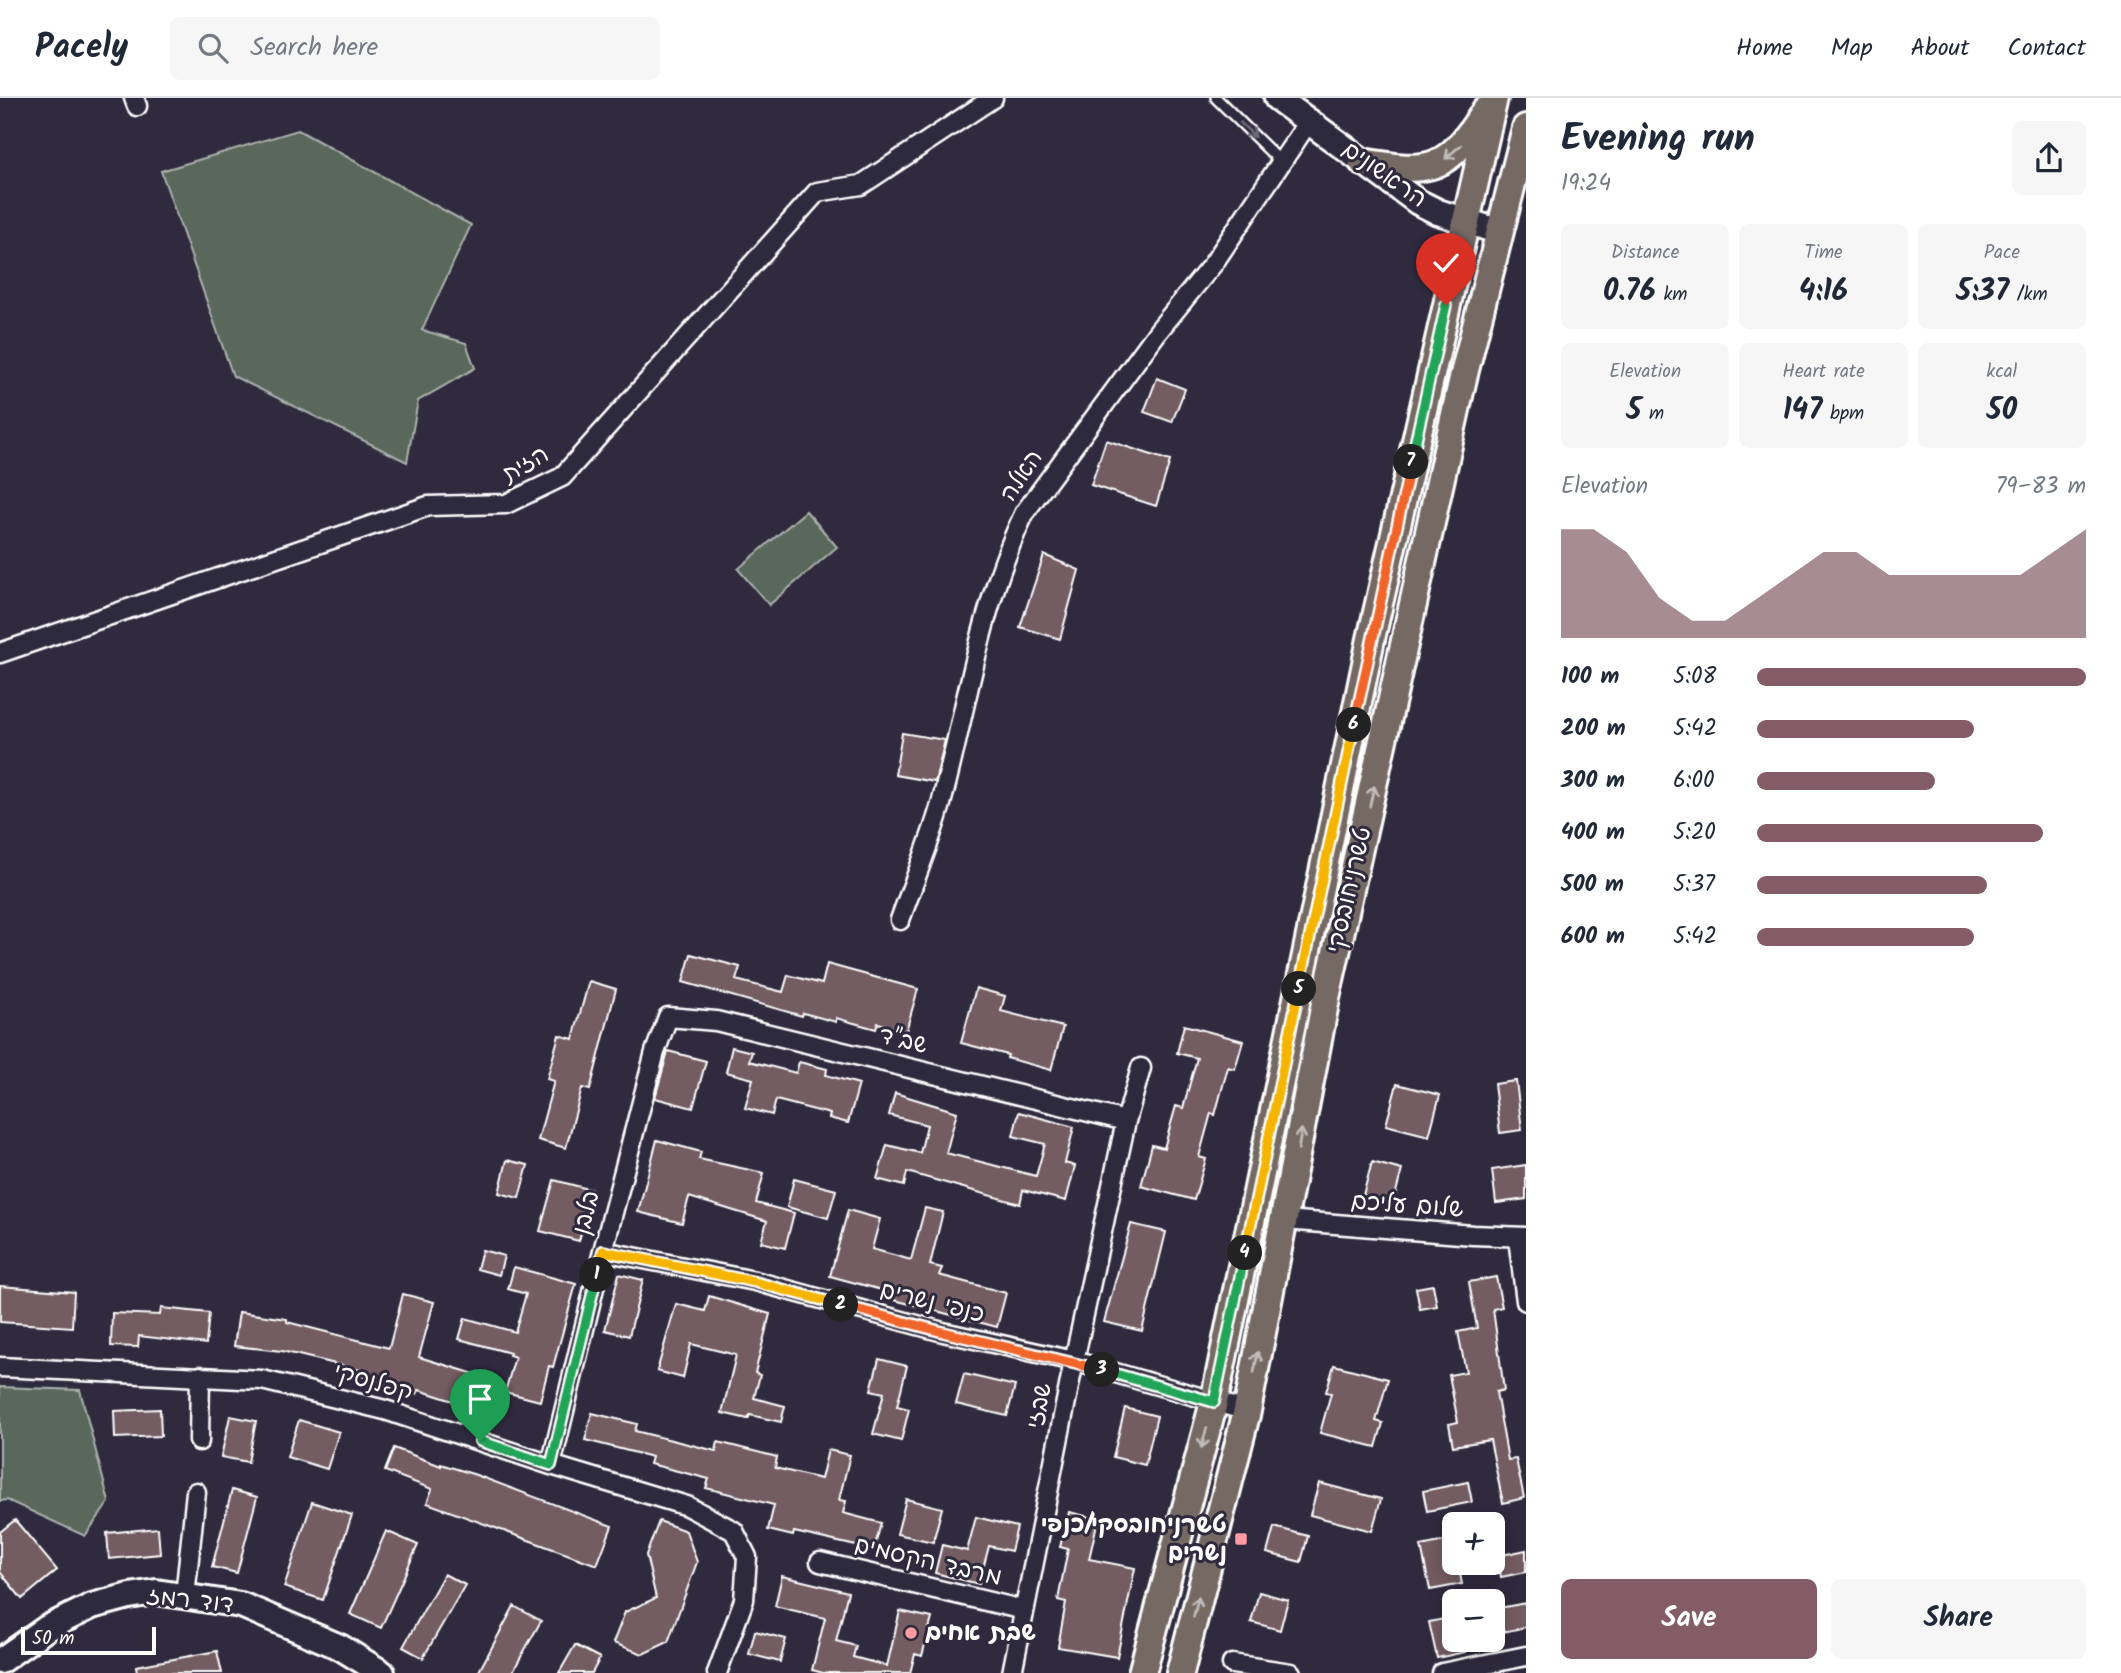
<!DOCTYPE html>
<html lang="en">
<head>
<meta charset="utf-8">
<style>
	body { margin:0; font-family:Kalam,"Playpen Sans Hebrew",sans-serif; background:#f6f6f7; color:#1f2937; height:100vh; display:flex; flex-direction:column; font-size:26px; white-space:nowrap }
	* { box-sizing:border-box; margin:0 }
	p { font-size:23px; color:#747a83 }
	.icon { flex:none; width:38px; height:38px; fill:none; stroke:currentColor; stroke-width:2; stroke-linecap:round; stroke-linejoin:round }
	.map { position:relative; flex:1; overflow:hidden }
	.side { display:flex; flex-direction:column; background:#fff; width:595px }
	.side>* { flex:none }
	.buttons { position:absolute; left:1442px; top:1414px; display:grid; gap:14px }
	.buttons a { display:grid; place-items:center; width:63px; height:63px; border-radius:10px; background:#fff; box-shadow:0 4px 18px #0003; font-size:35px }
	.scale { position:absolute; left:21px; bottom:18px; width:135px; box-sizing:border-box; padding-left:7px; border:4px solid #fff; border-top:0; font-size:19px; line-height:24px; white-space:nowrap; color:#fff; -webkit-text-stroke:5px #2f2a3d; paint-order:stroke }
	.pin { position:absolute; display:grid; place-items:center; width:60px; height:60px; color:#fff; margin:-72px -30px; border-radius:50% 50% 50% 0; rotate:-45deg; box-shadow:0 0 7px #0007 }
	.pin .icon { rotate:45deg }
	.km { position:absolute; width:35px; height:35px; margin:-18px; border-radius:50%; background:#222; color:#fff; font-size:19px; line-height:35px; text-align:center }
	.round { display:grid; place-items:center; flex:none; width:74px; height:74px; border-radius:10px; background:#f6f6f7 }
	.headline { display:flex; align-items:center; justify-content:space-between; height:119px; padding:0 35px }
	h1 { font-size:38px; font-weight:700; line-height:52px }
	.figures { display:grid; grid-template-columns:repeat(3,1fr); gap:10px; height:119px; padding:7px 35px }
	.figures div { display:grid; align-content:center; border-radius:10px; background:#f6f6f7; text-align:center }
	.figures b { font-size:30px; font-weight:700 }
	.figures small { font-size:19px; font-weight:400 }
	.figures p { font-size:19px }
	.chart { height:196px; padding:14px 35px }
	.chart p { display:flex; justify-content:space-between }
	.chart svg { width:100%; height:126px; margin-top:7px; fill:#845c67; opacity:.7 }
	.cta { display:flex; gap:14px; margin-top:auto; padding:14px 35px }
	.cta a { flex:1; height:80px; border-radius:10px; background:#845c67; color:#fff; font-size:28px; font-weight:700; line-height:80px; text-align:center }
	.cta a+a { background:#f6f6f7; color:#1f2937 }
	ul { padding:0 35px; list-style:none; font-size:23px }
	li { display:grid; grid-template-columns:112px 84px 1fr; align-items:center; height:52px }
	li i { height:18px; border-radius:9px; background:#845c67 }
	header { display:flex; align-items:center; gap:42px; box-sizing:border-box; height:98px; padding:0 35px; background:#fff; border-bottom:2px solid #e0e1e3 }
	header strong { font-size:33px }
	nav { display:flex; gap:38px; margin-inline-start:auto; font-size:24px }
	.search { width:490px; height:63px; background:#f6f6f7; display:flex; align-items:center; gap:18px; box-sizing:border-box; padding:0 24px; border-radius:10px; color:#747a83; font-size:26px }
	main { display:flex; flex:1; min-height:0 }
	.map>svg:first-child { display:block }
</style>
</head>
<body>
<header>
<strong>Pacely</strong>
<div class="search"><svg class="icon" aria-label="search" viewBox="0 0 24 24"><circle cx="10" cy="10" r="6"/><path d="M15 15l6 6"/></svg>Search here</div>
<nav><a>Home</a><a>Map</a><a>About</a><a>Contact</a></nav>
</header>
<main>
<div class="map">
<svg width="1526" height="1575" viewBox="0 0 1526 1575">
	<rect width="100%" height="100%" fill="#2f2a3d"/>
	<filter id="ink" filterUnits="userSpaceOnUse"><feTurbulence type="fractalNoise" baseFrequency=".0143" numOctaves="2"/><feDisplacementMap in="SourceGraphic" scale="14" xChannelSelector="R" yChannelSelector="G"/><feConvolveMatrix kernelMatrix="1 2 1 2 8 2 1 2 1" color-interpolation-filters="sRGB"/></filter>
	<g filter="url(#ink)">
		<path fill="#5a675c" stroke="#acb3ae" stroke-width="2" d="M298,32L471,127L422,232L466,245L475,270L418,303L407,364L233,278L161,73Z
			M806,413L837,449L769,507L738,471Z
			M0,1289L80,1292L109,1404L85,1438L7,1402L0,1403Z"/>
		<path fill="#735c62" stroke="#fff" stroke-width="2" d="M1157,280L1185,291L1172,324L1144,314Z
			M1106,342L1170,363L1156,408L1091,387Z
			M1044,457L1079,472L1060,541L1020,529Z
			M902,635L945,642L935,684L895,677Z
			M691,856L740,869L736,882L783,894L788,877L822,886L827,866L918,891L906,933L878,925L876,931L836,920V924L803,915L802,918L683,884Z
			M589,883L616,891L590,992L582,990L566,1050L538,1042L554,983L547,981L559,937L573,941Z
			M976,890L1005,898L1001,913L1063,929L1051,972L1007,960L1008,957L961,945Z
			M1184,927L1243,943L1235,971L1228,969L1215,1017L1211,1015L1199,1059L1206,1061L1194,1102L1141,1088L1152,1047L1164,1050L1176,1008L1183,1010L1197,960L1177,955Z
			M732,949L752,954L749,963L796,975L799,964L827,971L826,977L859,986L848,1025L829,1020L830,1016L776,1002L772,1017L745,1010L753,981L726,974Z
			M668,953L706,963L693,1010L655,1000Z
			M1516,983L1522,1032L1500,1035L1494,986Z
			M1397,986L1440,997L1429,1038L1386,1027Z
			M895,995L957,1014L946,1055L1036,1078L1045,1046L1013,1038L1019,1014L1074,1029L1065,1065L1075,1068L1066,1103L1023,1092L1020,1106L907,1074L904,1088L877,1081L887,1047L920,1055L927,1027L889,1017Z
			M657,1042L701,1054L699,1061L764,1075L756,1105L794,1115L785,1150L761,1144L767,1123L689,1099L682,1125L638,1114Z
			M507,1062L528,1067L519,1100L499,1095Z
			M1372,1064L1402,1072L1393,1105L1363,1097Z
			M1526,1067V1101L1496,1105L1492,1072Z
			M794,1081L836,1092L828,1120L787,1109Z
			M554,1082L592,1092L579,1143L540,1133Z
			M925,1110L943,1114L930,1167L942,1170L939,1177L1006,1195L997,1229L883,1199L885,1193L830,1178L848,1112L880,1121L872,1151L911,1162Z
			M1131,1126L1166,1134L1142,1233L1104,1224Z
			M482,1152L504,1158L499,1177L477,1171Z
			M514,1169L576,1186L553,1269L549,1268L540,1303L505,1294L515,1259L509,1257L510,1255L459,1241L465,1220L515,1234L526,1196L508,1191Z
			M619,1176L643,1182L629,1238L605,1232Z
			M1496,1179L1502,1209L1493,1211L1504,1292L1496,1294L1508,1362L1516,1361L1524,1400L1503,1405L1490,1342L1453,1348L1449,1326L1458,1324L1449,1277L1466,1274L1458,1234L1477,1230L1469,1184Z
			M1433,1187L1437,1208L1420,1211L1416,1190Z
			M0,1188L74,1194L72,1229L0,1224Z
			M403,1196L434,1204L419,1259L491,1281L481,1312L419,1292L417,1296L358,1277L360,1272L282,1253L234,1248L239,1214L287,1221V1224L389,1250Z
			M709,1198L770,1216L755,1275L760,1277L754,1300L785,1308L781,1324L750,1317L748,1321L722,1315L736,1257L691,1246L683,1280L657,1273L676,1206L705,1213Z
			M161,1210L209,1215L206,1246L139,1238L138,1249L111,1248L112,1215L160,1217Z
			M879,1261L907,1268L897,1308L909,1311L901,1343L873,1336L884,1295L871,1292Z
			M1334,1267L1388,1281L1376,1323L1383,1325L1376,1349L1320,1335L1331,1295L1326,1294Z
			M964,1276L1015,1288L1007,1318L956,1306Z
			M1125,1310L1157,1318L1145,1367L1113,1359Z
			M160,1311L161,1338L115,1340L114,1313Z
			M592,1315L637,1326L635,1333L716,1353L718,1344L777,1359L775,1370L821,1381L828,1352L850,1357L839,1402L846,1403L843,1415L881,1425L874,1452L794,1434L793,1438L768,1432L774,1407L706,1390L709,1381L650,1366L652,1359L585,1342Z
			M230,1318L256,1323L248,1364L221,1359Z
			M299,1322L339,1334L327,1371L287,1359Z
			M394,1350L441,1368V1366L476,1377L612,1428L597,1467L427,1405L432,1391L385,1373Z
			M1468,1384L1472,1404L1427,1413L1423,1393Z
			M1319,1385L1381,1401L1372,1433L1310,1417Z
			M232,1392L257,1399L237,1475L212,1469Z
			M906,1401L942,1410L933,1444L897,1436Z
			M312,1404L352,1417L323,1502L284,1489Z
			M1069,1414L1098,1421L1089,1461L1135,1470L1117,1559L1058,1549L1066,1504L1058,1502L1068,1451L1060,1449Z
			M976,1419L1017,1429L1011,1453L989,1448L979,1486L935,1475L942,1447L967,1453Z
			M15,1422L57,1472L22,1501L0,1474V1434Z
			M659,1423L686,1433L697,1464L668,1544L643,1556L613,1545L625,1514L656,1500L646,1457Z
			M1274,1429L1308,1438L1301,1464L1267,1455Z
			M158,1430L160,1456L109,1461L107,1435Z
			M386,1433L418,1447L381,1530L350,1516Z
			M1454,1441V1465H1458L1462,1486L1430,1492L1421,1448Z
			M1526,1452V1474L1501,1479L1497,1458Z
			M444,1476L465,1487L423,1560L403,1549Z
			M782,1478L848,1494L836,1543L856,1548L853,1559L887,1568L900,1513L932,1520L922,1558L915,1556L910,1575H823L812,1572L825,1520L775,1508Z
			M1259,1494L1288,1502L1280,1532L1251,1524Z
			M1526,1505V1529L1503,1534L1499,1510Z
			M514,1508L541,1523L512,1575H478Z
			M1454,1519V1542H1463L1465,1554L1437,1560L1429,1524Z
			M755,1533L786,1541L780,1564L749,1556Z
			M575,1547L600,1560L592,1575H559Z
			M217,1553L222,1575H137L136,1568Z"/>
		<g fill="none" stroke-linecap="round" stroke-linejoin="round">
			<defs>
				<path id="lane" d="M1216,0L1281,64"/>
				<path id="street" d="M134,0L137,8
					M0,555L428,408L506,406L562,379L817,94L861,87L993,0
					M900,822C914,783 930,745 941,706C967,608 981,505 1025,414L1159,232L1213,166L1309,23
					M1285,1122L1473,1137L1526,1139
					M1518,1140L1526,1203
					M603,1153L755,1183L943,1234L1074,1263L1247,1313
					M0,1269L262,1282L385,1312L551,1367L687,1408L734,1433L747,1459L744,1502L717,1575
					M199,1343L200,1278
					M551,1367L603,1153L655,954L668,919L716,923L1126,1023
					M820,1464L1024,1512
					M185,1498L196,1394
					M1232,1566L1291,1575
					M1012,1575L1074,1263L1126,1023L1141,970
					M1442,1575L1526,1558"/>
				<path id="secondary" d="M1277,0L1418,104L1438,114L1500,134
					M0,1563L47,1530L92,1508L129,1498L156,1494L241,1507L340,1549L382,1575"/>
				<path id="primary" d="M1363,64C1432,76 1446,74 1485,13
					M1142,1575L1214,1304L1371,541L1494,0
					M1180,1575L1247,1313L1326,900L1463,280L1526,30"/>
			</defs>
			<use href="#lane" stroke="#fff" stroke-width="14"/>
			<use href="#street" stroke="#fff" stroke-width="23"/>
			<use href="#secondary" stroke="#fff" stroke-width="30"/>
			<use href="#primary" stroke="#fff" stroke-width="32"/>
			<use href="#lane" stroke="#2f2a3d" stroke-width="9"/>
			<use href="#street" stroke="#2f2a3d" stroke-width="18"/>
			<use href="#secondary" stroke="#2f2a3d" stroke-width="24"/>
			<use href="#primary" stroke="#756964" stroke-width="26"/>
		</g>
		<defs><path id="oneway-shaft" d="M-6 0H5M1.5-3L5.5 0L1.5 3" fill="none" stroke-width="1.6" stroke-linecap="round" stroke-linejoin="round" transform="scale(1.75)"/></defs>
		<use stroke="#6d6a77" href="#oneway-shaft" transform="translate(1248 32) rotate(44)"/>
		<g stroke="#c1bcb9">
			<use href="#oneway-shaft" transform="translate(1453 54) rotate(139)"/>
			<use href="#oneway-shaft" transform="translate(1372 698) rotate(-77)"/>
			<use href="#oneway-shaft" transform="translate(1300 1041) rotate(-80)"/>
			<use href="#oneway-shaft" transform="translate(1256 1264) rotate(-79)"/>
			<use href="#oneway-shaft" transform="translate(1204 1340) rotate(105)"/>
			<use href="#oneway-shaft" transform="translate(1196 1509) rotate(-76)"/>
		</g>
	</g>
	<g fill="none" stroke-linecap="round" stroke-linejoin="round" filter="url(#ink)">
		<defs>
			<path id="split-1" d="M480,1343L551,1367L597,1177"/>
			<path id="split-2" d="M597,1177L603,1153L755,1184L841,1207"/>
			<path id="split-3" d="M841,1207L943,1234L1102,1272"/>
			<path id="split-4" d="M1102,1272L1214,1304L1245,1155"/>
			<path id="split-5" d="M1245,1155L1299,891"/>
			<path id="split-6" d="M1299,891L1354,627"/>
			<path id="split-7" d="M1354,627L1411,364"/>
			<path id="split-8" d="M1411,364L1446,207"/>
		</defs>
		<use href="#split-1" stroke="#fff" stroke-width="14"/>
		<use href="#split-2" stroke="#fff" stroke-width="14"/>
		<use href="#split-3" stroke="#fff" stroke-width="14"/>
		<use href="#split-4" stroke="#fff" stroke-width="14"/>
		<use href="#split-5" stroke="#fff" stroke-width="14"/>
		<use href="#split-6" stroke="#fff" stroke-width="14"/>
		<use href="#split-7" stroke="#fff" stroke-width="14"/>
		<use href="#split-8" stroke="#fff" stroke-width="14"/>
		<use href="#split-1" stroke="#22a559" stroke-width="9"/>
		<use href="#split-2" stroke="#f5b400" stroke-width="9"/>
		<use href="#split-3" stroke="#f0652b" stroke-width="9"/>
		<use href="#split-4" stroke="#22a559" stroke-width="9"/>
		<use href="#split-5" stroke="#f5b400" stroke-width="9"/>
		<use href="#split-6" stroke="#f5b400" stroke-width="9"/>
		<use href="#split-7" stroke="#f0652b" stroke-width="9"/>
		<use href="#split-8" stroke="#22a559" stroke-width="9"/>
	</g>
	<g fill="#ff9aa2" stroke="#2f2a3d" stroke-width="2.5">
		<rect x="1234" y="1434" width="14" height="14" rx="3.5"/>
		<circle cx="911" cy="1535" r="7"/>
	</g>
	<g text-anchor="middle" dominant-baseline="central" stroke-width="6" stroke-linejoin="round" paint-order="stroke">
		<g font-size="24" fill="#fff" stroke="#2f2a3d">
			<text transform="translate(1384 77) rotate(35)">הראשונים</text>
			<text transform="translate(526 367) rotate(-30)">הזית</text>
			<text transform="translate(1022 378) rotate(-56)">האלה</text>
			<text transform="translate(1350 792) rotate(-77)">טשרניחובסקי</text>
			<text transform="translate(903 943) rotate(14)">שב''ד</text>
			<text transform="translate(1407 1108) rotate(4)">שלום עליכם</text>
			<text transform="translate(587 1115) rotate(-75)">בלבן</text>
			<text transform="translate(932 1205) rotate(14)">כנפי נשרים</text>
			<text transform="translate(373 1285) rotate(16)">קפלנסקי</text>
			<text transform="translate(1040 1308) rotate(-79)">שבזי</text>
			<text transform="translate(928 1464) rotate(13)">מרבד הקסמים</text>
			<text transform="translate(190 1503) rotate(6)">דוד רמז</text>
		</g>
		<g font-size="24" font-weight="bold" fill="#fff" stroke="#2f2a3d" text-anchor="end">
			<text x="1227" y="1427">טשרניחובסקי/כנפי<tspan x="1227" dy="28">נשרים</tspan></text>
			<text x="925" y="1535" text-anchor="start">שבת אחים</text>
		</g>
	</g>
</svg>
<div class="buttons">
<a>+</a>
<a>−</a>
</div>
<div class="scale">50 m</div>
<div class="pin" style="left:480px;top:1343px;background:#1e9e55"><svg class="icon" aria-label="arrive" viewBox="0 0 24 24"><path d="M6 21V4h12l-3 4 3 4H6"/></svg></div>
<div class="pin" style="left:1446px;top:207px;background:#d93025"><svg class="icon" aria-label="check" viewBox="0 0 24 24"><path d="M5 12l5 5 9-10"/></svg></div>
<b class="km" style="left:597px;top:1177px">1</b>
<b class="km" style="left:841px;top:1207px">2</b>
<b class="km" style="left:1102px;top:1272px">3</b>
<b class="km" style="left:1245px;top:1155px">4</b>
<b class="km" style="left:1299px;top:891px">5</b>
<b class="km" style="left:1354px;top:627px">6</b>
<b class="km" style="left:1411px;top:364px">7</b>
</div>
<section class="side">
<div class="headline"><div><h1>Evening run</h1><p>19:24</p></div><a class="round"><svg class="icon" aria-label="share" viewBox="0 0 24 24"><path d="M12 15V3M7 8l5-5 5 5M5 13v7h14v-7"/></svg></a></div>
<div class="figures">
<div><p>Distance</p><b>0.76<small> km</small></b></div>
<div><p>Time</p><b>4:16</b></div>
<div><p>Pace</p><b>5:37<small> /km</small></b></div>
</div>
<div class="figures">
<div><p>Elevation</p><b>5<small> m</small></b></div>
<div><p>Heart rate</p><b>147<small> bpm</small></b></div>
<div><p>kcal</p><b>50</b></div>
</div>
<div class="chart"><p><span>Elevation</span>79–83 m</p>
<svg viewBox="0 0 160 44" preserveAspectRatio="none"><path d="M0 44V6L10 6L20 14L30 30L40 38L50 38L60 30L70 22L80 14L90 14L100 22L110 22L120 22L130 22L140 22L150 14L160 6V44z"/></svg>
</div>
<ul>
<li><b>100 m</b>5:08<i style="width:100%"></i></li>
<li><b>200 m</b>5:42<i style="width:66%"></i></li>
<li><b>300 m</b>6:00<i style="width:54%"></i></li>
<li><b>400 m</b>5:20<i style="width:87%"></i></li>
<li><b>500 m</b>5:37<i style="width:70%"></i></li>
<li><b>600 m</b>5:42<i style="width:66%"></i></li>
</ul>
<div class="cta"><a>Save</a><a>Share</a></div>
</section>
</main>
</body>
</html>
